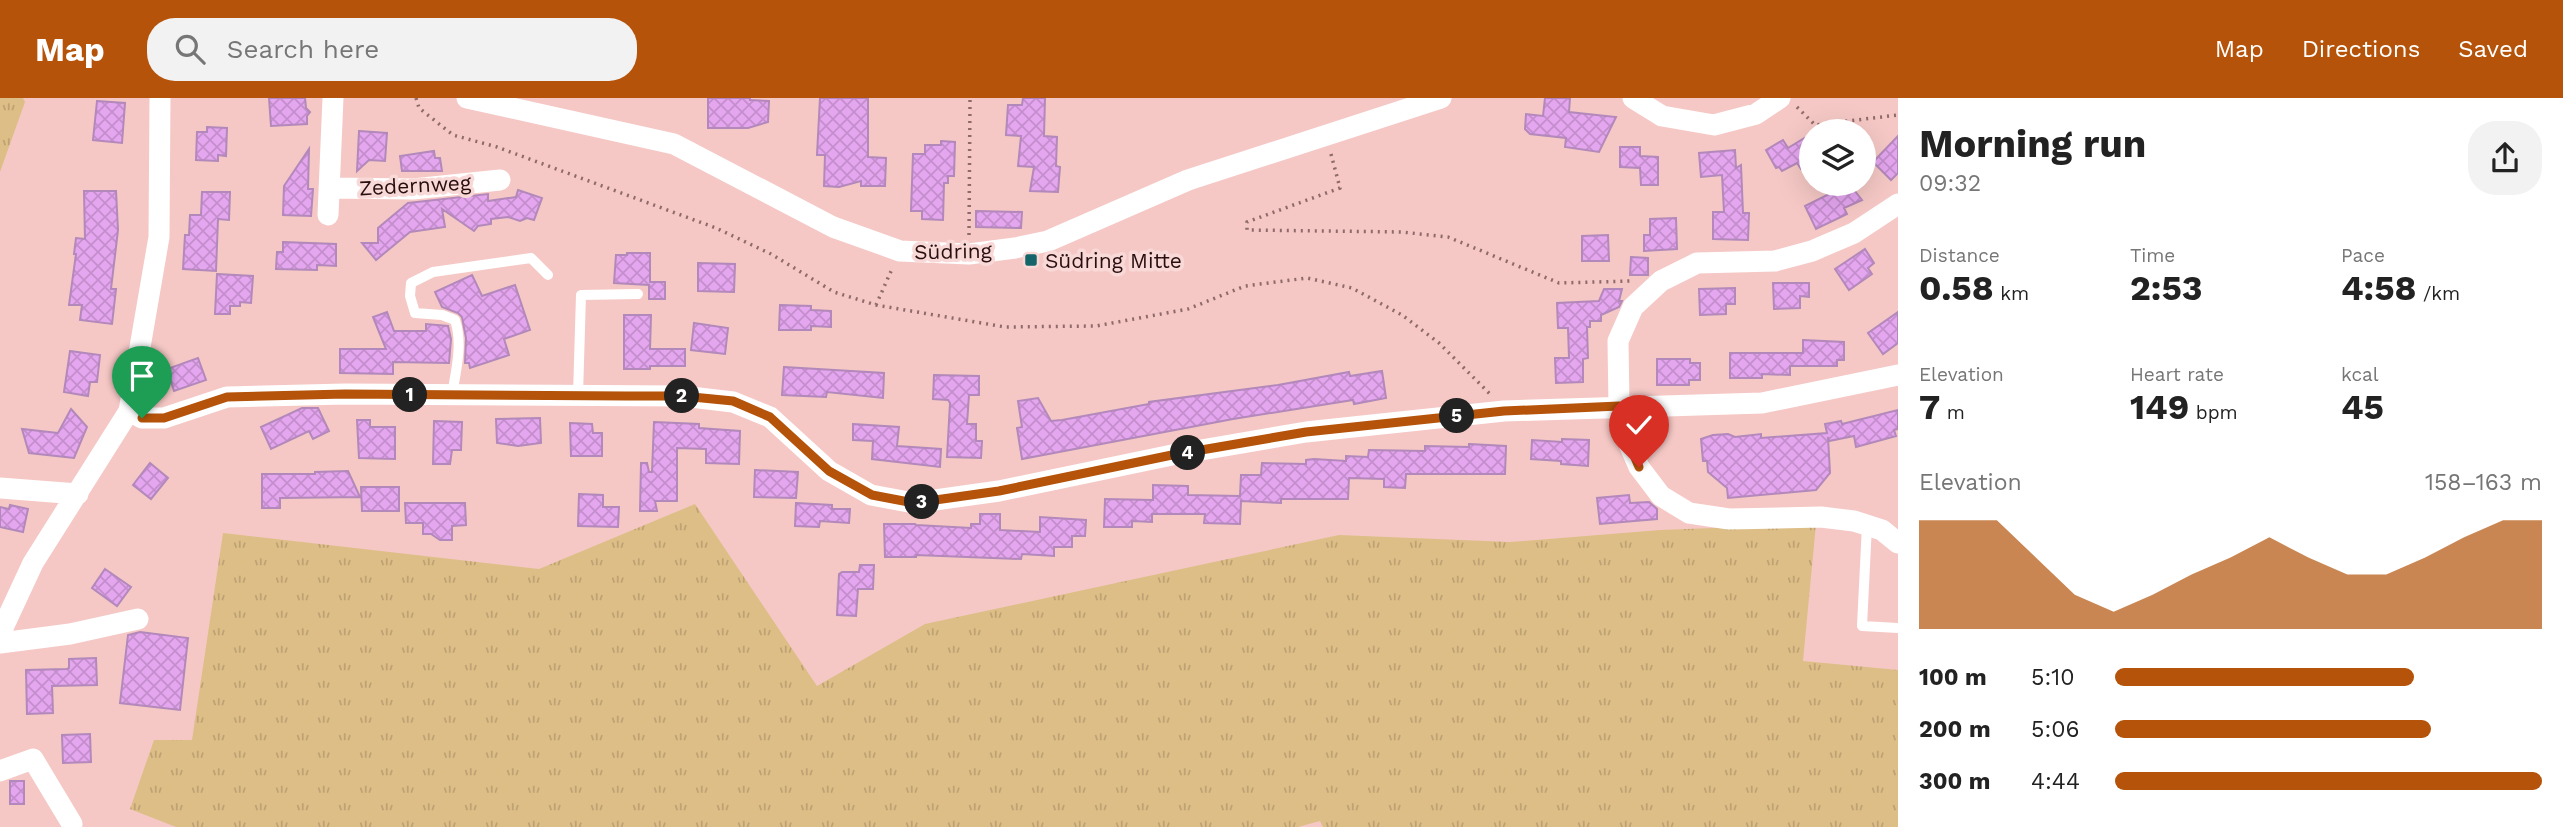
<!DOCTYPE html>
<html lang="en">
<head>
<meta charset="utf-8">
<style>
	body { margin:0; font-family:"Work Sans",sans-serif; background:#f2f2f2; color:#222; height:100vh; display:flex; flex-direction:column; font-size:26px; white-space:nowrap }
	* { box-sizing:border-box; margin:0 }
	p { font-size:23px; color:#767676 }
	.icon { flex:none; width:38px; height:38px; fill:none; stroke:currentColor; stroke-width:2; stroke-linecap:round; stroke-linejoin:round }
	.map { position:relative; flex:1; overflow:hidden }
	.side { display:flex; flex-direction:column; background:#fff; width:665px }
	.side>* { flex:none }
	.buttons { position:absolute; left:1799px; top:21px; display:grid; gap:14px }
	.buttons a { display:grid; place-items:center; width:77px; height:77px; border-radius:50%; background:#fff; box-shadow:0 7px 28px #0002; font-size:35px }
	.pin { position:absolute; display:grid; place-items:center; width:60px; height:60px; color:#fff; margin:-72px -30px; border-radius:50% 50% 50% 0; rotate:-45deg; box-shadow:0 0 7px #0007 }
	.pin .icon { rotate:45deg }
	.km { position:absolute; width:35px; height:35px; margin:-18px; border-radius:50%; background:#222; color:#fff; font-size:19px; line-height:35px; text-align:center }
	.round { display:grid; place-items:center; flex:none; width:74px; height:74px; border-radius:28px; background:#f2f2f2 }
	.head { display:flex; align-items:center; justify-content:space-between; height:119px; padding:0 21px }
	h1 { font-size:38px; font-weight:700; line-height:52px }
	.figures { display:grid; grid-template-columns:repeat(3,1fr); gap:10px; height:119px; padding:7px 21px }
	.figures div { display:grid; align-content:center }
	.figures b { font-size:35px; font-weight:700 }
	.figures small { font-size:19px; font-weight:400 }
	.figures p { font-size:19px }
	.chart { height:196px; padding:14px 21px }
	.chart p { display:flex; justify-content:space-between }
	.chart svg { width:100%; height:126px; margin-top:7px; fill:#b45309; opacity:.7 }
	ul { padding:0 21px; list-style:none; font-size:23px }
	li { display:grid; grid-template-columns:112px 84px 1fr; align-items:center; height:52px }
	li i { height:18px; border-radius:9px; background:#b45309 }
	header { display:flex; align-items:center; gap:42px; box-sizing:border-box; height:98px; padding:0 35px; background:#b45309; color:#fff }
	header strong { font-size:33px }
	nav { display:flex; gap:38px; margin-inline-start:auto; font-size:24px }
	.search { width:490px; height:63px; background:#f2f2f2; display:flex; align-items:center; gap:18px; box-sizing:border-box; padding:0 24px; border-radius:28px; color:#767676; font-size:26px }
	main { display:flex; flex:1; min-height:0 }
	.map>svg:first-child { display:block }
</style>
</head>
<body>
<header>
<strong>Map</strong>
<div class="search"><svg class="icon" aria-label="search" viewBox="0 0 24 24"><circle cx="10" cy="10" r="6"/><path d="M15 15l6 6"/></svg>Search here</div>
<nav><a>Map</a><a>Directions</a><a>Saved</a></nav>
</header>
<main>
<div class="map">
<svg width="1898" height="729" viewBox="0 0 1898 729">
	<defs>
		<pattern id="grass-tufts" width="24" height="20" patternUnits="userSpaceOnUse" patternTransform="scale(1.75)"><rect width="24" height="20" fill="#ddbe87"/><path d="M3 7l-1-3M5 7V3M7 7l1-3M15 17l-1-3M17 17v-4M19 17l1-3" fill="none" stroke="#bea273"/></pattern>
		<pattern id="building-cross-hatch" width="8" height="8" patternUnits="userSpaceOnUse" patternTransform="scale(1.75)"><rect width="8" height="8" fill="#e5a6f0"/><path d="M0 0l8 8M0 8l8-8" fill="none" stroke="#c48ecd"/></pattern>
	</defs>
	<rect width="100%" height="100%" fill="#f5c8c5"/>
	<path fill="url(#grass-tufts)" d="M0,0H23L25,4L0,74Z
		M695,406L817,588L925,526L1339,437L1510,444L1660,432L1816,426L1803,563L1898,572V729H1323L1320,723L1298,729H176L130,711L154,642H192L223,435L539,471Z"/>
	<path fill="url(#building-cross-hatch)" stroke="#b388ba" stroke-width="2" d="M269,0H305L306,10L310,14L307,18V26L271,28Z
		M708,0H750V2L769,3L768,24L748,30H708Z
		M820,0H868V59L886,60L885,88H861V83L839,89L824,88L825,57H817Z
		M1023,0H1045L1044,38L1057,39L1056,68L1060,69L1058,94L1030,93L1034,69L1018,68L1021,38L1006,37L1008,7H1022Z
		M1545,0H1570L1569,14L1616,19L1599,54L1565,49L1566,40L1530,36L1525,31L1526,16L1543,18Z
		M97,3L125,5L122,45L93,42Z
		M207,29L227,30L226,58L218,57V63L196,62L197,34H207Z
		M359,33L387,35L385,63L369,62L357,73Z
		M1811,36V65L1801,71L1797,65L1782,73L1779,69L1776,70L1766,52L1783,42L1788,50Z
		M1898,38V75L1891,82L1873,64Z
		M941,43L955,44L954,78H948V85H944L943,122L922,121V113H911L913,56H925V47H941Z
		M1620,49H1640V58L1658,59V87H1641L1640,70L1620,69Z
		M309,51L308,91H313L311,118L283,117L284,88Z
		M1735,52L1736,70L1741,67L1743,115H1749L1748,142L1713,141V114H1724L1722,77L1701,79L1699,55Z
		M434,53L435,60H440L442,73H402L400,58Z
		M1851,88L1862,102L1844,110L1847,116L1816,131L1805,108L1835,93L1836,95Z
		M518,92L542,100L534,122L527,120L520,123L508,119L491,121V126L478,128L474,133L442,111L445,129L410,134L376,162L362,145H378V130L408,105L488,96V103L516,99Z
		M84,93H116L118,132L111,191H116L112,226L80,222L82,207H69L76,156H74L76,140L85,141Z
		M202,94H230L229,122L218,121L216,173L183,171L185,137H189L190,117H201Z
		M976,113L1022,114L1021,130L976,129Z
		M1676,120L1677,151L1644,153V137H1650V121Z
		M1608,137L1609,163H1582V138Z
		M283,144L336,146V168L317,167V172L276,171L277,154H283Z
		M1865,151L1874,165L1868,170L1872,176L1849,192L1835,171Z
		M627,155H650V184H665V201H649V187L614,185L616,157H627Z
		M1631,159L1648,160V177H1630Z
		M698,165L735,166L734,194L698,193Z
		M217,176L253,178L251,205L240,204V208H230V216H215Z
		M472,177L482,198L515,187L530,232L504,241L509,257L470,270L469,265H465L466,240L462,219L458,215L442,209L435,194Z
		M1773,185H1809V199L1800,198V210L1774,211Z
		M1735,190V206H1726V216L1700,217L1699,191Z
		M1604,191H1622L1619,203H1622L1619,209L1601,217V223H1590V229H1587L1588,260L1583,261V284L1556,285L1555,260H1569L1568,230H1558L1557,205L1599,203Z
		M780,207L811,208V212L831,213V229L811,228V232H779Z
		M387,214L394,233H426V226L448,228L451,241L449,265L393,264V276L340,275V251H386L373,219Z
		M1898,214V245L1883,256L1868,235Z
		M624,217H651L650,251H685V268H650V271H624Z
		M694,225L728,230L725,256L691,252Z
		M1803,242L1844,244V262H1837V268H1790V277L1762,276V280H1730V255H1803Z
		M70,253L100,257L97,284H90L88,298L64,294Z
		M198,260L206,282L174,293L167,271Z
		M1657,261H1690V265H1700V282H1689V287H1657Z
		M784,269L884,275L883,300L827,294L826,299L782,297Z
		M1382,273L1386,300L1354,306L1353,302L1233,321L1022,361L1017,330L1022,329L1018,303L1038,300L1051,323L1062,322L1149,306V304L1278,287L1349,274L1350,278Z
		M934,277L979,278V297H969L967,326H976V343H982L981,360L947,359L950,305L948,302L933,301Z
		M302,310H318L329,333L313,341L309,333L271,351L261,329Z
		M71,311L87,329L74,360L29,355L22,331L58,335Z
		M1898,312V331L1894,332L1896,338L1856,349L1854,338L1829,343L1828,339L1830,375L1816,392L1728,400L1727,390L1708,374L1707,363H1703L1701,341L1713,337L1728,336L1735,339L1761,336V340L1827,335L1825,326L1841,323L1842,326Z
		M540,320L541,345L518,348L497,345L496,321Z
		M357,322H370V329H395V361L359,360Z
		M434,323L462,324L461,352H452L450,366H433Z
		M654,324L699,326V330L740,333L739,366L706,365V351L677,350V403H655L657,413H640L641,365H647L649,374H652Z
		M570,325L592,326L593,335H602V358H571Z
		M853,326L899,329L897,348L941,351L940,369L872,361L873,343L853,342Z
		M1562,341L1589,342L1588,368L1561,366V363L1531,361L1532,342L1562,344Z
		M1469,346L1506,348L1505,376H1406L1405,390L1384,389V381L1349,380L1348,401H1281V405L1241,403L1240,426L1204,425L1205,416H1152V424L1132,423V429H1104L1105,401L1153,402V387L1188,388V397L1240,398L1241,377H1261L1262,365L1306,366V362L1314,361L1346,363V358L1368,359L1369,352L1425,353V348L1469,349Z
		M150,365L168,380L151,401L133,387Z
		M755,372L798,374L796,400L754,399Z
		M348,373L360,399L280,400V410H262V376H315V374Z
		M361,389H399V413H362Z
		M579,396L603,397V409H619L618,429L578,428Z
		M1629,397L1630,405L1649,404L1657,411V421L1600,426L1597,400Z
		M405,405H465L466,427L452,428V442H440L431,436H423V425H406Z
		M796,405L832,407V411H850L849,425L820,423L819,429L795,428Z
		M10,407L28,411L23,434L0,429V409L9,411Z
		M980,416H1000V432L1040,434V419L1086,422L1085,438H1072V449H1054V458L1022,456L1021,461L916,457V459H885L884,426H915L916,427L971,430V426H980Z
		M860,467H874L873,491H858L856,518L837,517L839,476L842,474H859Z
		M105,471L131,489L117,508L92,490Z
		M140,534L188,540L180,612L120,605L128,537Z
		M96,560L97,587L52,588L53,615L27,616L26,572L67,571L69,570V561Z
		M90,636L91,664L63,665L62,637Z
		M10,683H24V706H10Z"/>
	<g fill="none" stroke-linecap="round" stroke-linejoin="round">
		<path stroke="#8e6b69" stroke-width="3.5" stroke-dasharray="2 5" stroke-linecap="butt" d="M416,0L419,10L453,37L497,49L716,130L771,156L834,194L876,207L1005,229L1096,228L1188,211L1245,188L1307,180L1352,190L1402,217L1439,245L1491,297
			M1797,9L1815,27L1898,17
			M1331,56L1340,90L1247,124V132L1402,134L1448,139L1559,185L1631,183
			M969,137L970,0
			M876,207L892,171"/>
		<path stroke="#fff" stroke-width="10" d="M452,297C456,272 463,246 455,222L442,217L415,215L410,198L411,185L433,174L531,160L548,177
			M578,297L581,197L638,196
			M1867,427L1862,528L1898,530"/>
		<path stroke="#fff" stroke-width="21" d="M467,0L674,46L833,129L900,153L969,156L1015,150L1048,143L1188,82L1441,0
			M1633,0L1662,18L1714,27L1756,16L1780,0
			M329,90L413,91L500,82
			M1898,106L1854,135L1812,153L1775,163L1697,165L1661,183L1633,209L1618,243L1619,308L1626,339L1639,369L1661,398L1689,415L1729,421L1821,419L1854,423L1882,432L1898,445
			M328,117L333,0
			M129,313L142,320H164L227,299L345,296L682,298L733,304L770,319L829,373L871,397L914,405L999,393L1172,357L1306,334L1504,313L1762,305L1898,277
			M0,390L78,396
			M0,536L33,465L129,313L159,139L160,0
			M0,545L70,536L138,521
			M0,673L33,661L72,726"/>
	</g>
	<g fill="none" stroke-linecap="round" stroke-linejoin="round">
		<defs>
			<path id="route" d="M142,320H164L227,299L345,296L627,298H682L733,303L770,319L829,373L872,397L914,405L999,393L1172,357L1306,334L1504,313L1619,308L1626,339L1639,369"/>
		</defs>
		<use href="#route" stroke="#fff" stroke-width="14"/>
		<use href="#route" stroke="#b45309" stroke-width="9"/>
	</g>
	<rect fill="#156469" stroke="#f8d9d7" stroke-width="2.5" x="1024" y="155" width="14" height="14" rx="3.5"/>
	<g text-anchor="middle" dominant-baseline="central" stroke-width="7" stroke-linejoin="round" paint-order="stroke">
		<g font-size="21" fill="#280e0e" stroke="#f8d9d7">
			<text transform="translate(415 87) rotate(-3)">Zedernweg</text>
			<text transform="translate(953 153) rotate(-1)">Südring</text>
		</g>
		<g font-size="21" fill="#280e0e" stroke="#f8d9d7" text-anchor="start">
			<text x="1045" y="162">Südring Mitte</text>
		</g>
	</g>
</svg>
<div class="buttons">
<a><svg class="icon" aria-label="layers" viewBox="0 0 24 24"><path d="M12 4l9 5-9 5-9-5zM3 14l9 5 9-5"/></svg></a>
</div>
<div class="pin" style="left:142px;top:320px;background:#1e9e55"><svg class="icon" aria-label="arrive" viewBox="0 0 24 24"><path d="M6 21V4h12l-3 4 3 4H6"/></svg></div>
<div class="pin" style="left:1639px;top:369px;background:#d93025"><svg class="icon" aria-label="check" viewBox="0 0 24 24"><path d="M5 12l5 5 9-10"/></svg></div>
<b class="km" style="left:410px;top:297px">1</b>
<b class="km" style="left:682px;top:298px">2</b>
<b class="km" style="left:922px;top:404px">3</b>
<b class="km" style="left:1188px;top:355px">4</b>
<b class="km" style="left:1457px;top:318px">5</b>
</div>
<section class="side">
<div class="head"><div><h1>Morning run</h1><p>09:32</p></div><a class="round"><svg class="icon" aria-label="share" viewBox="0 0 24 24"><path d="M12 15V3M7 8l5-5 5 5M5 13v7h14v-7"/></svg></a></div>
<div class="figures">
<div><p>Distance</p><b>0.58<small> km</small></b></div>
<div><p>Time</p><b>2:53</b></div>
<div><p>Pace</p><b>4:58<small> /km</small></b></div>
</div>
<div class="figures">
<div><p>Elevation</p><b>7<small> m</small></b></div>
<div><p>Heart rate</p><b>149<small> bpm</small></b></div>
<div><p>kcal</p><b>45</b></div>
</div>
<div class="chart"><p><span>Elevation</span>158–163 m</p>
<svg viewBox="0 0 160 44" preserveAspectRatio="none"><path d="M0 44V6L10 6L20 6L30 19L40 32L50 38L60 32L70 25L80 19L90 12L100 19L110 25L120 25L130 19L140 12L150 6L160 6V44z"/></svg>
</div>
<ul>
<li><b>100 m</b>5:10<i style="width:70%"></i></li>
<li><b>200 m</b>5:06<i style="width:74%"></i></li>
<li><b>300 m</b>4:44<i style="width:100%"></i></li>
</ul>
</section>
</main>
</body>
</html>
